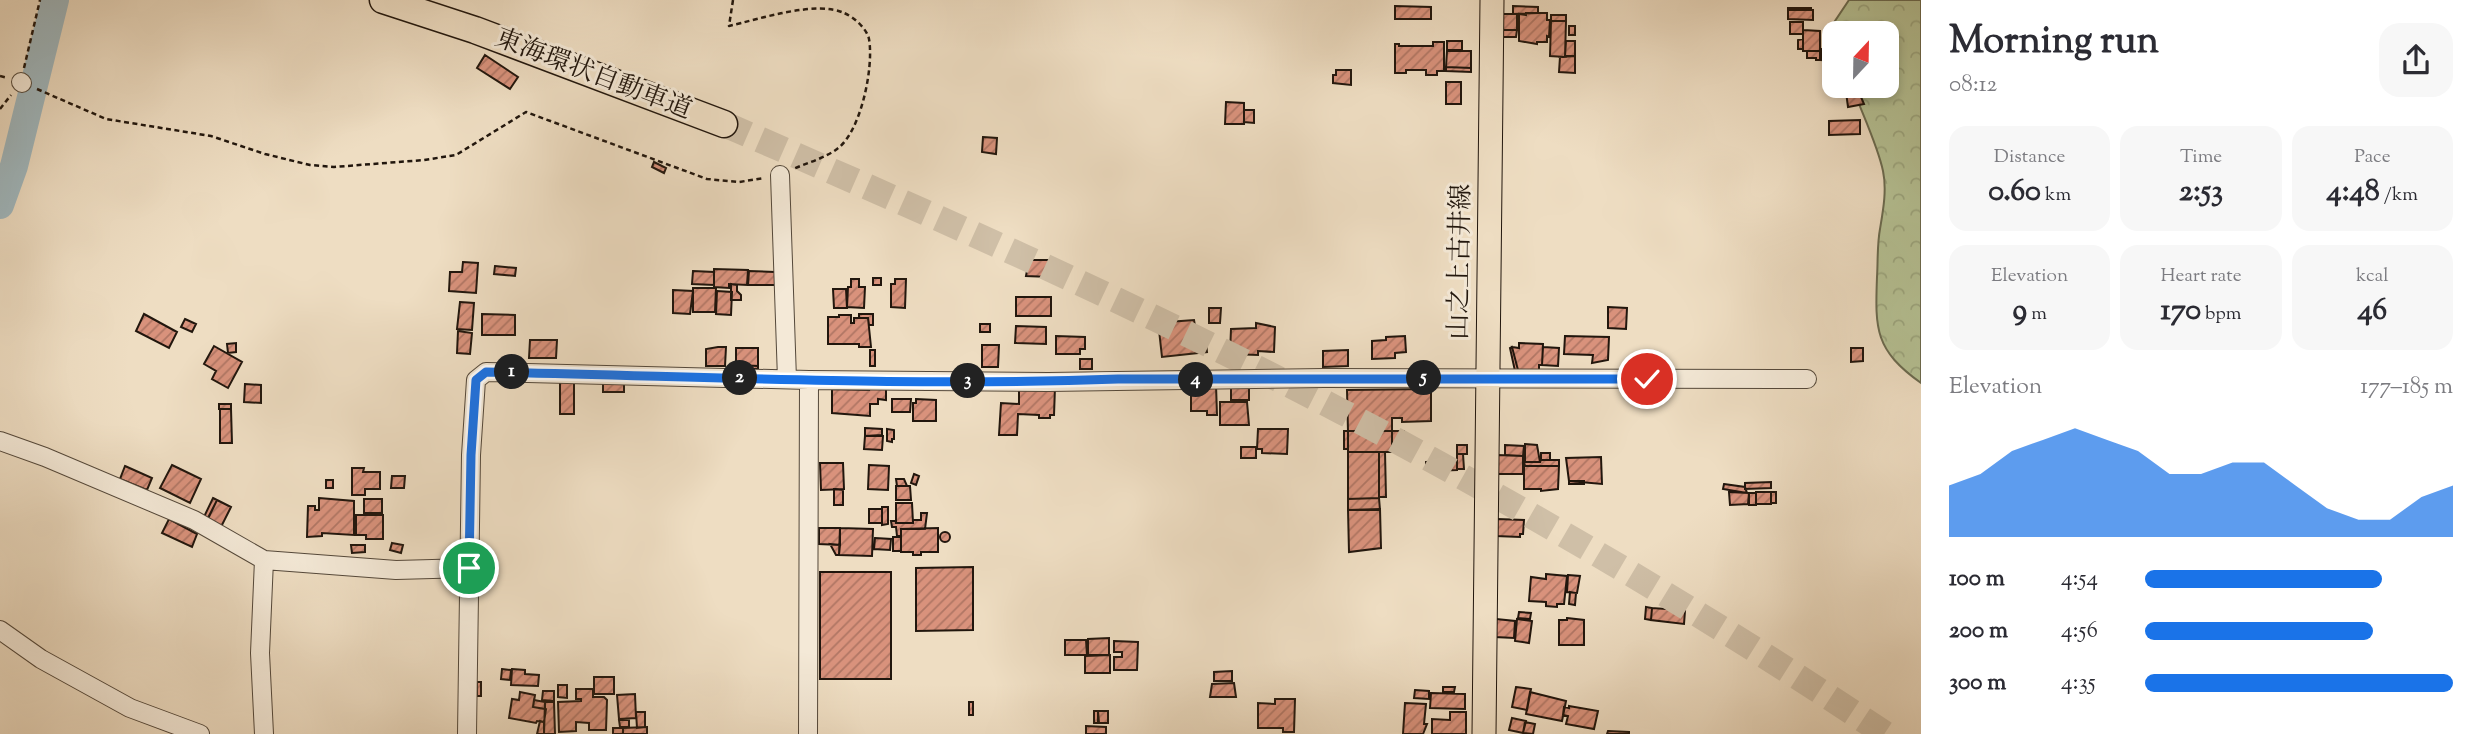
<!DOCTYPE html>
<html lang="en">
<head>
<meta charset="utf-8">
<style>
	body { margin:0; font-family:"Sorts Mill Goudy","Noto Serif JP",serif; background:#f7f7f7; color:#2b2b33; height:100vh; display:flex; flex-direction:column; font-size:26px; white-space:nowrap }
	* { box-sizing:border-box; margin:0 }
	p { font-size:23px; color:#7c7c81 }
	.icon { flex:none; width:38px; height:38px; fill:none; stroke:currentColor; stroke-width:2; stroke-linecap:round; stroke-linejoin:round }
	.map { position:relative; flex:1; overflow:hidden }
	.sheet { display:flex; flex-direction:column; background:#fff; width:560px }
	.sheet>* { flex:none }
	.needle { width:46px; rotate:22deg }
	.fabs { position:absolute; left:1822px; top:21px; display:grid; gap:14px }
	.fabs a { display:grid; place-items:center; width:77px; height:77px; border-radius:14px; background:#fff; box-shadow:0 4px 10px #0003; font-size:35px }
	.pin { position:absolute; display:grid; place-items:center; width:60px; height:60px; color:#fff; margin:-30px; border:4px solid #fff; border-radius:50%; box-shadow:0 2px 7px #0007 }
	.km { position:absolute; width:35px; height:35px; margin:-18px; border-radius:50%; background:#222; color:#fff; font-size:19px; line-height:35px; text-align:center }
	.round { display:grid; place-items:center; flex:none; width:74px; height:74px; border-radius:21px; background:#f7f7f7 }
	.headline { display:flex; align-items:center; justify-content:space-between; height:119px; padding:0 28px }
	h1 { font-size:38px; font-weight:700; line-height:52px }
	.metrics { display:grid; grid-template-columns:repeat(3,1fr); gap:10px; height:119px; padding:7px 28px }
	.metrics div { display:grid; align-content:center; border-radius:18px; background:#f7f7f7; text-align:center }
	.metrics b { font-size:30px; font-weight:700 }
	.metrics small { font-size:19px; font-weight:400 }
	.metrics p { font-size:19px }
	.chart { height:196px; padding:14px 28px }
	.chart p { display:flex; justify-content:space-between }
	.chart svg { width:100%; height:126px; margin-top:7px; fill:#1a73e8; opacity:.7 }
	ul { padding:0 28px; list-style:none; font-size:23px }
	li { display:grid; grid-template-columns:112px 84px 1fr; align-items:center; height:52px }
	li i { height:18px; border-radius:9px; background:#1a73e8 }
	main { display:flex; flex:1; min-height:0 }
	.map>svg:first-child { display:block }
</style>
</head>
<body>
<main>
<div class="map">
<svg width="1921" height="734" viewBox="0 0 1921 734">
	<defs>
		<pattern id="forest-crowns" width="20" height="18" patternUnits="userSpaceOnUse" patternTransform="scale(1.75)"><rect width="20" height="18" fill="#b6c295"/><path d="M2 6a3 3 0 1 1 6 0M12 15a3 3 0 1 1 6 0" fill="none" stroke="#9ca67f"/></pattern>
		<pattern id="building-hatch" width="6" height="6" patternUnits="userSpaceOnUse" patternTransform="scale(1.75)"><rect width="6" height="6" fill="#d9927c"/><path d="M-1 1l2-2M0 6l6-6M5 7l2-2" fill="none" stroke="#b07664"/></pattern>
	</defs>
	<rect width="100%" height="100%" fill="#eeddc2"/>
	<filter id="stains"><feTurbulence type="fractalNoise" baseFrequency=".00286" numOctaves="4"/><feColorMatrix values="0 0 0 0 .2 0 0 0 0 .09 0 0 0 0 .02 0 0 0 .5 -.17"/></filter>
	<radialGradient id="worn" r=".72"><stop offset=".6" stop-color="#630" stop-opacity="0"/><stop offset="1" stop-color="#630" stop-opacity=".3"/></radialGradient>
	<path fill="url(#forest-crowns)" stroke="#6c6c51" stroke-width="2" d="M1849,0H1921V383C1875,350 1875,330 1877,277C1878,262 1877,245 1880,229C1883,211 1887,190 1883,171C1878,146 1861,111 1852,86H1886V33H1834V35L1831,27Z"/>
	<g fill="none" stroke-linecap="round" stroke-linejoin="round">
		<path stroke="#a0b8bf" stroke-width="28" d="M0,205L14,166L55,0"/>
	</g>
	<path fill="url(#building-hatch)" stroke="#21160d" stroke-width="2" d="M1395,6L1431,7V19H1395Z
		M1513,6L1538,7V13L1513,14Z
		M1788,8H1811V10H1788Z
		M1788,10H1813V20L1788,19Z
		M1526,13H1547V20H1550L1549,37L1547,36V42H1537V44L1519,41V14L1526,15Z
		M1499,14H1517V30H1499Z
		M1551,15H1566V21H1551Z
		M1551,21H1566L1565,57L1550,56Z
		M1790,22H1803V34H1790Z
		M1569,26H1575V35H1569Z
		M1499,30H1517L1516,37H1499Z
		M1803,30L1820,31V51H1803Z
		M1803,39V49H1798V40Z
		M1447,41H1462V50H1447Z
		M1566,41H1575V56H1565Z
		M1433,42H1444V71H1437V75H1426V70H1406V73H1395V44H1399V46H1433Z
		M1828,46H1833L1834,49V61L1821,60L1822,49H1828Z
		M1447,51H1471V68L1446,67Z
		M1807,51H1820V60H1816V58H1807Z
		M485,55L518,77L510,89L477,68Z
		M1575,56V73L1559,72L1560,57Z
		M1446,67L1471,68V72L1446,71Z
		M1336,70H1351V85L1333,83V75H1336Z
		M1446,82H1461V104H1446Z
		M1858,90L1864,104L1848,107L1846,92Z
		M1226,102L1244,103V124H1225Z
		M1244,110H1254V123L1244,122Z
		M1860,120V134L1829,135V121Z
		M983,137L997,138L996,154L982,152Z
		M654,162L666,168L664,173L652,167Z
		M1029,260H1050V277L1026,276Z
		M463,262L478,263L476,293L449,291L450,272H462Z
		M495,266L516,268L515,276L494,274Z
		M714,269L748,270L747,285L729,284V288L714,287Z
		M693,271L714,272V285L692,284Z
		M749,271L775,272L778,285H748Z
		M873,278H881V285H873Z
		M851,279H859V287H865L864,308L847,307L848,287H851Z
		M895,279H906L905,308L891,307V284H895Z
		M731,284L737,285V291L741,295V300H731Z
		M693,288H716L715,312H693Z
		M833,289H846L847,308H834Z
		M673,290L693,291L690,314L673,313Z
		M717,291L732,292L731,315L716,314Z
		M1016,297H1051V316H1016Z
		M460,302L474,303L472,330L457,329Z
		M1608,307L1627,308L1626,329L1608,328Z
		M1209,308H1221L1220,323H1209Z
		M144,314L177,332L169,348L136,331Z
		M482,314L515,315V335H482Z
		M859,314H873V325H869L868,318H859Z
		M839,315H851V323H854V318H868L871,347H859V344H828V317H839Z
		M185,319L196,324L192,332L181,327Z
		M1194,320L1196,332L1205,331L1207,352L1162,357L1159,330L1169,332L1168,322Z
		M1256,323L1275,327L1274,352L1258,351V355L1230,354L1231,329L1256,328Z
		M980,324H990V332H980Z
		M1016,326L1046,327V344L1015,343Z
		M458,331L472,333L470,354L457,353Z
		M1056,336L1085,337V349H1080V354H1056Z
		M1405,336L1406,352L1395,353V358L1372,359V341L1386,340V337Z
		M1565,336L1609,337L1608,360L1592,363L1593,355L1564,354Z
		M530,340H557L556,358H529Z
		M236,343V352L228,353L227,344Z
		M1519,343L1543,344L1542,365H1539V371L1518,370L1512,347L1519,348Z
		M982,345H999L998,367H982Z
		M214,346L242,362L228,388L212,379L216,371L204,364Z
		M718,347H726L725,366H706V349Z
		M1512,347L1518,370L1515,371L1510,348Z
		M1543,347L1559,348L1558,366L1542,365Z
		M736,348H758V366L736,365Z
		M1851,348H1863V361L1851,362Z
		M870,350H875V366H870Z
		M1348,350V366L1323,367V351Z
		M1080,359H1092V369H1080Z
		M736,365L758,366V369H736Z
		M560,379H574V414H560Z
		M603,380H624V392H603Z
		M245,384L261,385V403L244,402Z
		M869,384L886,386V400L878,399V404H870V416L832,413V389L869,390Z
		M1191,385H1216L1217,415H1207V411H1191Z
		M1055,387L1054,415H1050V418H1039V415L1018,414L1017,435H999L1001,403L1019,404V388Z
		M1231,387H1249V400H1231Z
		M1431,389V421L1402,422V418H1392V431H1348L1347,390Z
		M892,399H911L910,412H892Z
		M916,399L936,400V421H913V403H916Z
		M1220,402H1247L1249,425H1220Z
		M219,404H231V409H219Z
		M220,409H231L232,443H220Z
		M865,428L882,429V435L865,436Z
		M887,429L894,430V439H892V442L887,441Z
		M1258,429H1288L1287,454L1262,453V449H1257Z
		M1344,431H1348V449H1344Z
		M1348,431H1392V452H1348Z
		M1392,431H1404V452H1392Z
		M865,436H883L882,450L864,449Z
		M1525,444L1537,445L1540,462H1525Z
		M1457,445H1467V454H1457Z
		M1505,445L1524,446L1523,456L1505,455Z
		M1241,447H1256V458H1241Z
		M1348,452H1379V498L1348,499Z
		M1379,452H1385L1386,497H1379Z
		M1541,453H1550V460H1541Z
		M1457,454H1463L1464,469H1457Z
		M1497,455L1523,456V474H1497Z
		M1601,457L1602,484L1569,481L1566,458Z
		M1541,460H1559V466H1525L1524,462H1540Z
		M1457,461V470L1431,471L1426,467V462Z
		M820,463H843L844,489L821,490Z
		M172,465L201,479L190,503L160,488Z
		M869,465L889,466L888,490L868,489Z
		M125,466L152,478L147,490L120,479Z
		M1524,466H1559L1558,489L1541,491V489H1524Z
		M352,468H364L363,472H380V489H365V495H352Z
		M914,474L919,476L916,485L911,483Z
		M392,476H405L404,488H391Z
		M896,479H904L907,486H897Z
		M326,480H333V488H326Z
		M1569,481H1584V484H1569Z
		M1771,482V488L1745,489V483Z
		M1724,484L1745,487L1747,493L1723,489Z
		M896,486H910L911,500H896Z
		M834,489L843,490V505H834Z
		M1729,492L1749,493L1748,504L1730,505Z
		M1756,492H1771V504H1756Z
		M1771,492H1776V503H1771Z
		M1749,493H1756V505H1749Z
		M213,498L217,500L207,521L203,519Z
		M319,498L354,501V535L322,533V536L307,537L308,506H315V510H319Z
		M1379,498L1380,510H1348V499Z
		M364,499H382V513H364Z
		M217,500L231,507L221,527L207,520Z
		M896,503H912L913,523H896Z
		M882,507H888V524L882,525Z
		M869,509H882V523H869Z
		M1348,510L1380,509L1381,548L1349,552Z
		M921,513H927L925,529H901V536H897L896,527H892L891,521H896V523H913V520H921Z
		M356,515H383V539H366V535H356Z
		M169,519L197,534L192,547L162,533Z
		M1497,519L1524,520L1523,534H1520V537L1496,536Z
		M819,528H840V545L819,544Z
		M840,528L873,529L872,556L839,555Z
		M938,528V552H921V555H913V552H901V529Z
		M940 537a5 5 0 1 1 10 0a5 5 0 1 1-10 0Z
		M893,537H901V551H893Z
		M875,538L891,539L890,550L874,549Z
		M392,543L403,545L401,553L390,550Z
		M830,544L840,545L839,555H836Z
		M351,545H365V552L352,553Z
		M973,567V630L916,631V568Z
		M820,572H891V679H820Z
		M1546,574L1567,576L1564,604H1557V607L1546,606V602L1529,601L1531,577L1546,579Z
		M1568,575L1580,576L1577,593L1567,592Z
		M1570,592L1576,593L1575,605L1569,604Z
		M1667,606H1674V610L1685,611L1684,624L1651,620L1652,608L1666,609Z
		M1646,607L1652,608L1651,620L1645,619Z
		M1519,612L1531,613L1530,619L1518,618Z
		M1567,618L1584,620V645H1559V620H1567Z
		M1496,619L1515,621L1514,638L1495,637Z
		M1517,619L1532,621L1529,643L1515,641Z
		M1109,638V655H1088V639Z
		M1065,640H1086L1087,655H1065Z
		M1114,641L1138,642L1137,670H1114V657H1122V652H1114Z
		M1110,655V673H1085V656Z
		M502,669L511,670L510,680L501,679Z
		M512,669L525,670V674L539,675L538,686L511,685Z
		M1232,671V681H1214V672Z
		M594,677H614V694H594Z
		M477,682H481V696H477Z
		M1234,683L1236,697H1210L1212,684Z
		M558,685H567V698L558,697Z
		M1443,687H1455L1454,692H1443Z
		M1516,687L1531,689L1527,710L1512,707Z
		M576,689H593V697H604L607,700L606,730H589V723L576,722V731L559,732L558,702L581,701V699H576Z
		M1415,690L1429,691V699L1414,698Z
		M543,691H554V701L542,700Z
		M520,692L535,695L533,707L546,709L544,722L537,721L536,723L509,718L512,699L519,700Z
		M1530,692L1566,701L1562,721L1526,714Z
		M1431,693L1465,694V709L1430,708Z
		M635,694L636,718L619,719L617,695Z
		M1275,699H1295L1294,732H1283V728H1258V703L1275,704Z
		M534,700L545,702V709L533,707Z
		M545,702H554L555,734H544Z
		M969,702H973V715H969Z
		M1405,703L1426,704L1424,724H1427L1423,734H1403Z
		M1569,706L1598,711L1594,729L1566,724L1568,716L1563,715L1564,707L1569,708Z
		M1094,711H1098L1099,723H1094Z
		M1098,711H1108V723H1098Z
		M636,712H645V727L637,728Z
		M1450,712H1466V734H1432V719L1450,720Z
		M1512,718L1526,721L1523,733L1509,730Z
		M619,720H629V727H620Z
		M540,721L544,722V734H537Z
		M1525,722L1535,724L1533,734L1523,733Z
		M1086,726L1106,727V734H1086Z
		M647,727V734H623V728Z
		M613,728H623V734H613Z
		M1608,731L1629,732V734H1607Z"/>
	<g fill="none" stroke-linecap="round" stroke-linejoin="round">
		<path stroke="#cfbfa7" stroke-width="26" stroke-dasharray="26 13" stroke-linecap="butt" d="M724,124C952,223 1180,324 1399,442C1565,532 1728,629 1885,734"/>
		<defs>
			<path id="minor" d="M21,82L22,83
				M780,175L787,379
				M0,441L45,457L194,520L264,560L396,570L469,568
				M264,560L260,653L264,734
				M0,630L41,659L130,708L200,734
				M467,734L471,455L476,380L486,372L809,380L1048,382L1324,378L1807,379
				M808,734L809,380"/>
			<path id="major" d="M1484,734L1492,0"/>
			<path id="highway" d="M383,0L475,30L724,124"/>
		</defs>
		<use href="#minor" stroke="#54483a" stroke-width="20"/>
		<use href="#major" stroke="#21160d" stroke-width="25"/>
		<use href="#highway" stroke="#21160d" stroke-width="29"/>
		<path stroke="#21160d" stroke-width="2.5" stroke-dasharray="5 3.5" stroke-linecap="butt" d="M733,0L729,26C759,19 817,0 844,13C854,17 867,29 869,39C874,67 861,132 837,149C825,158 807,163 793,169
			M24,68L40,0
			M0,76L8,78
			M37,89L106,119L211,136L265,154L310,165L334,167L424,160L456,155L526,112L707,179L739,182L764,178
			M0,109L11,95"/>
		<use href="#minor" stroke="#f4e9d7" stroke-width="18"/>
		<use href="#major" stroke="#eeddc2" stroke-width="23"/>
		<use href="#highway" stroke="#eeddc2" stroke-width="26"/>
	</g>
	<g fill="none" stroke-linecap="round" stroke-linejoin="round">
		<defs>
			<path id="route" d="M469,568L471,455L476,380L486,372C697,376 908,387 1118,379H1647"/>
		</defs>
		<use href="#route" stroke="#fff" stroke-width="14"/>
		<use href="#route" stroke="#1a73e8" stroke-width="9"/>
	</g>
	<g text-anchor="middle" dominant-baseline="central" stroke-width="6" stroke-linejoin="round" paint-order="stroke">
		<g font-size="26" fill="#21160d" stroke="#f4e9d7">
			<text transform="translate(593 75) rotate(21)">東海環状自動車道</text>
			<text transform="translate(1461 262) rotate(-89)">山之上古井線</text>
		</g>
	</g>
	<rect width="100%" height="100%" filter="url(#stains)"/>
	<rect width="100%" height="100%" fill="url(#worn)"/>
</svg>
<div class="fabs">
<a><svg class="needle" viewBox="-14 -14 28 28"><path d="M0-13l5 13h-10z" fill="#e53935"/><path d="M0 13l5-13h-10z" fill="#7c7c81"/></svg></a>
</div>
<div class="pin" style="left:469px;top:568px;background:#1e9e55"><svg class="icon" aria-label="arrive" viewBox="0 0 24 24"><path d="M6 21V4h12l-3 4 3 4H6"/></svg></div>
<div class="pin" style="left:1647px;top:379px;background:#d93025"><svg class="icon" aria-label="check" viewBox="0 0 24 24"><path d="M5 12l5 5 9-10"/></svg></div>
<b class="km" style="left:512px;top:372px">1</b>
<b class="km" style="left:740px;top:378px">2</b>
<b class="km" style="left:968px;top:381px">3</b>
<b class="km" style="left:1196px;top:380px">4</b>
<b class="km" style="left:1424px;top:378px">5</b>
</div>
<section class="sheet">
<div class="headline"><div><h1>Morning run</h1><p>08:12</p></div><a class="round"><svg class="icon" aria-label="share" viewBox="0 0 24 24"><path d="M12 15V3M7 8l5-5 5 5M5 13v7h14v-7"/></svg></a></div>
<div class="metrics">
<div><p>Distance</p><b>0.60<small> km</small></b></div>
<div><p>Time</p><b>2:53</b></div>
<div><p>Pace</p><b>4:48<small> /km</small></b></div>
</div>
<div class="metrics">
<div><p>Elevation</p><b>9<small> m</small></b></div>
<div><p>Heart rate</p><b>170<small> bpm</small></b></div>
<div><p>kcal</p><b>46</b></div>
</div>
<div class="chart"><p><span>Elevation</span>177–185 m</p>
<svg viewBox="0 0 160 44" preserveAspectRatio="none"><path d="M0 44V26L10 22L20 14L30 10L40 6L50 10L60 14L70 22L80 22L90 18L100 18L110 26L120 34L130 38L140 38L150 30L160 26V44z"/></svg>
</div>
<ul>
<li><b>100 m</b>4:54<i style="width:77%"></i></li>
<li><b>200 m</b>4:56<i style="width:74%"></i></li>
<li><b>300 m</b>4:35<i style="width:100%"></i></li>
</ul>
</section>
</main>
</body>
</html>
